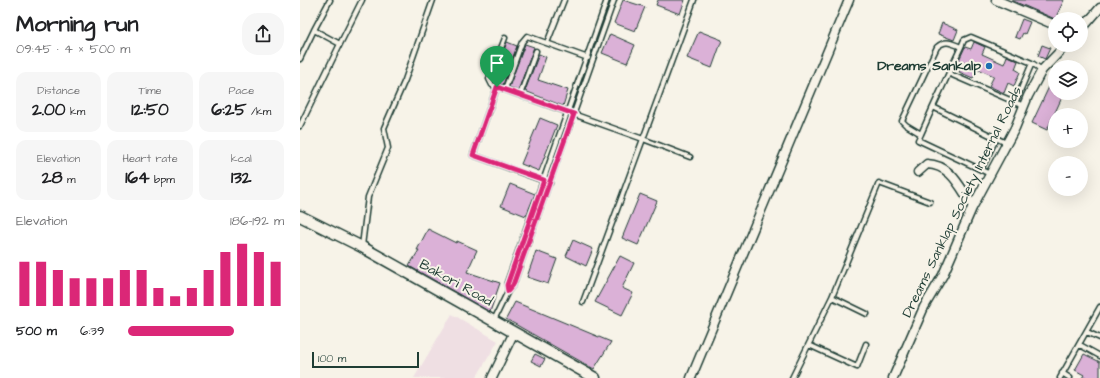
<!DOCTYPE html>
<html lang="en">
<head>
<meta charset="utf-8">
<style>
	body { margin:0; font-family:"Architects Daughter",sans-serif; background:#f6f6f6; color:#202124; height:100vh; display:flex; flex-direction:column; font-size:15px; white-space:nowrap }
	* { box-sizing:border-box; margin:0 }
	p { font-size:13px; color:#757577 }
	.icon { flex:none; width:22px; height:22px; fill:none; stroke:currentColor; stroke-width:2; stroke-linecap:round; stroke-linejoin:round }
	.map { position:relative; flex:1; overflow:hidden }
	.details { display:flex; flex-direction:column; background:#fff; width:300px }
	.details>* { flex:none }
	.controls { position:absolute; left:748px; top:12px; display:grid; gap:8px }
	.controls a { display:grid; place-items:center; width:40px; height:40px; border-radius:50%; background:#fff; box-shadow:0 4px 16px #0002; font-size:20px }
	.scale { position:absolute; left:12px; bottom:10px; width:107px; box-sizing:border-box; padding-left:4px; border:2px solid #1f3d34; border-top:0; font-size:11px; line-height:14px; white-space:nowrap; color:#1f3d34; -webkit-text-stroke:3px #f7f3e8; paint-order:stroke }
	.pin { position:absolute; display:grid; place-items:center; width:34px; height:34px; color:#fff; margin:-41px -17px; border-radius:50% 50% 50% 0; rotate:-45deg; box-shadow:0 0 4px #0007 }
	.pin .icon { rotate:45deg }
	.round { display:grid; place-items:center; flex:none; width:42px; height:42px; border-radius:16px; background:#f6f6f6 }
	.overview { display:flex; align-items:center; justify-content:space-between; height:68px; padding:0 16px }
	h1 { font-size:22px; font-weight:700; line-height:30px }
	.figures { display:grid; grid-template-columns:repeat(3,1fr); gap:6px; height:68px; padding:4px 16px }
	.figures div { display:grid; align-content:center; border-radius:10px; background:#f6f6f6; text-align:center }
	.figures b { font-size:17px; font-weight:700 }
	.figures small { font-size:11px; font-weight:400 }
	.figures p { font-size:11px }
	.chart { height:112px; padding:8px 16px }
	.chart p { display:flex; justify-content:space-between }
	.chart svg { width:100%; height:72px; margin-top:4px; stroke:#db2777; stroke-width:6 }
	ul { padding:0 16px; list-style:none; font-size:13px }
	li { display:grid; grid-template-columns:64px 48px 1fr; align-items:center; height:30px }
	li i { height:10px; border-radius:5px; background:#db2777 }
	main { display:flex; flex:1; min-height:0 }
	.map>svg:first-child { display:block }
</style>
</head>
<body>
<main>
<section class="details">
<div class="overview"><div><h1>Morning run</h1><p>09:45 · 4 × 500 m</p></div><a class="round"><svg class="icon" aria-label="share" viewBox="0 0 24 24"><path d="M12 15V3M7 8l5-5 5 5M5 13v7h14v-7"/></svg></a></div>
<div class="figures">
<div><p>Distance</p><b>2.00<small> km</small></b></div>
<div><p>Time</p><b>12:50</b></div>
<div><p>Pace</p><b>6:25<small> /km</small></b></div>
</div>
<div class="figures">
<div><p>Elevation</p><b>28<small> m</small></b></div>
<div><p>Heart rate</p><b>164<small> bpm</small></b></div>
<div><p>kcal</p><b>132</b></div>
</div>
<div class="chart"><p><span>Elevation</span>186–192 m</p>
<svg viewBox="0 0 160 44" preserveAspectRatio="none"><path d="M5 44V17M15 44V17M25 44V22M35 44V27M45 44V27M55 44V27M65 44V22M75 44V22M85 44V33M95 44V38M105 44V33M115 44V22M125 44V11M135 44V6M145 44V11M155 44V17"/></svg>
</div>
<ul>
<li><b>500 m</b>6:39<i style="width:68%"></i></li>
</ul>
</section>
<div class="map">
<svg width="800" height="378" viewBox="0 0 800 378">
	<rect width="100%" height="100%" fill="#f7f3e8"/>
	<filter id="ink" filterUnits="userSpaceOnUse"><feTurbulence type="fractalNoise" baseFrequency=".025" numOctaves="2"/><feDisplacementMap in="SourceGraphic" scale="8" xChannelSelector="R" yChannelSelector="G"/><feConvolveMatrix kernelMatrix="1 2 1 2 8 2 1 2 1" color-interpolation-filters="sRGB"/></filter>
	<g filter="url(#ink)">
		<path fill="#efdfe3" d="M152,314L198,341L176,378H114Z"/>
		<path fill="#dbb1d7" stroke="#1f3d34" d="M323,0L345,7L335,31L314,23Z
			M358,0H385L380,14L356,5Z
			M711,0H764L755,19Z
			M722,19L730,22L725,34L723,33L720,39L715,37Z
			M642,23L658,30L654,40L638,34Z
			M399,31L422,40L412,68L387,58Z
			M310,34L335,45L327,63L302,53Z
			M207,42L217,46L203,85L194,82L193,79Z
			M674,42L685,47L682,54L704,64L707,56L718,61L715,69L720,72L714,86L708,83L704,93L689,86L694,76L678,69L673,78L659,72L664,62L659,60L665,47L671,49Z
			M225,44L234,47L218,91L209,87Z
			M742,45L750,48L745,59L738,56Z
			M239,54L246,57L238,80L268,90L263,106L225,91Z
			M755,74V93H764L747,130L732,123Z
			M240,118L257,125L239,171L221,164Z
			M210,184L235,194L226,216L201,206Z
			M340,194L357,201L338,245L322,238Z
			M128,229L156,243L157,241L177,250L167,272L200,283L190,312L109,266L119,250H117Z
			M273,240L293,249L286,266L266,256Z
			M236,251L257,259L248,284L227,277Z
			M320,256L334,263L322,288L333,293L322,315L295,302Z
			M215,302L311,342L294,369L206,319Z
			M235,354L245,359L241,366L231,361Z
			M784,354L800,362V378H782L784,375L775,370Z"/>
		<g fill="none" stroke-linecap="round" stroke-linejoin="round">
			<defs>
				<path id="service" d="M14,30L30,0
					M205,38L189,79L192,85L343,139L283,302
					M247,43L264,0
					M40,44L62,0
					M661,47L633,107L706,143
					M0,59L14,30L40,44L0,126
					M650,74L724,106
					M197,87L173,155L250,183
					M205,89L222,42L227,36L288,58
					M220,95L236,51
					M715,103L732,63
					M621,134L633,107
					M390,157L343,139L394,0
					M681,170L696,139
					M690,174L618,140L621,134L606,125L602,121L637,47C646,39 651,43 661,47L664,40L671,37L732,63L742,70
					M62,246L68,197L88,148L84,128L105,80L133,0
					M208,291L207,283L307,0
					M532,297L579,183L630,202
					M194,320L208,291L213,285L314,0
					M787,332L800,338
					M509,345L557,367L566,344
					M780,345L800,356
					M762,373L770,378
					M492,378L532,297L567,314
					M760,378L800,307"/>
				<path id="minor" d="M696,0L755,25
					M781,30L800,8
					M618,172L627,164C652,165 660,188 673,206
					M192,378L214,332
					M391,378L549,0
					M593,378L624,307L643,275L672,208L715,128L728,96L742,70L766,45"/>
				<path id="tertiary" d="M0,216L62,247L295,378"/>
			</defs>
			<use href="#service" stroke="#1f3d34" stroke-width="7"/>
			<use href="#minor" stroke="#1f3d34" stroke-width="11"/>
			<use href="#tertiary" stroke="#1f3d34" stroke-width="13"/>
			<use href="#service" stroke="#f7f3e8" stroke-width="4"/>
			<use href="#minor" stroke="#f7f3e8" stroke-width="8"/>
			<use href="#tertiary" stroke="#f7f3e8" stroke-width="10"/>
		</g>
	</g>
	<g fill="none" stroke-linecap="round" stroke-linejoin="round" filter="url(#ink)">
		<defs>
			<path id="route" d="M197,87L274,114L213,285L208,291L207,285L244,180L173,155Z"/>
		</defs>
		<use href="#route" stroke="#fff" stroke-width="8"/>
		<use href="#route" stroke="#db2777" stroke-width="5"/>
	</g>
	<circle fill="#1f6fb2" stroke="#f7f3e8" stroke-width="1.5" cx="689" cy="66" r="4"/>
	<g text-anchor="middle" dominant-baseline="central" stroke-width="4" stroke-linejoin="round" paint-order="stroke">
		<g font-size="14" font-weight="bold" fill="#1f3d34" stroke="#f7f3e8" text-anchor="end">
			<text x="681" y="66">Dreams Sankalp</text>
		</g>
		<g font-size="14" fill="#1f3d34" stroke="#f7f3e8">
			<text transform="translate(662 202) rotate(-64)">Dreams Sanklap Society Internal Roads</text>
			<text transform="translate(156 283) rotate(29)">Bakori Road</text>
		</g>
	</g>
</svg>
<div class="controls">
<a><svg class="icon" aria-label="locate" viewBox="0 0 24 24"><circle cx="12" cy="12" r="6"/><path d="M12 2v4M12 18v4M2 12h4M18 12h4"/></svg></a>
<a><svg class="icon" aria-label="layers" viewBox="0 0 24 24"><path d="M12 4l9 5-9 5-9-5zM3 14l9 5 9-5"/></svg></a>
<a>+</a>
<a>−</a>
</div>
<div class="scale">100 m</div>
<div class="pin" style="left:197px;top:87px;background:#1e9e55"><svg class="icon" aria-label="arrive" viewBox="0 0 24 24"><path d="M6 21V4h12l-3 4 3 4H6"/></svg></div>
</div>
</main>
</body>
</html>
